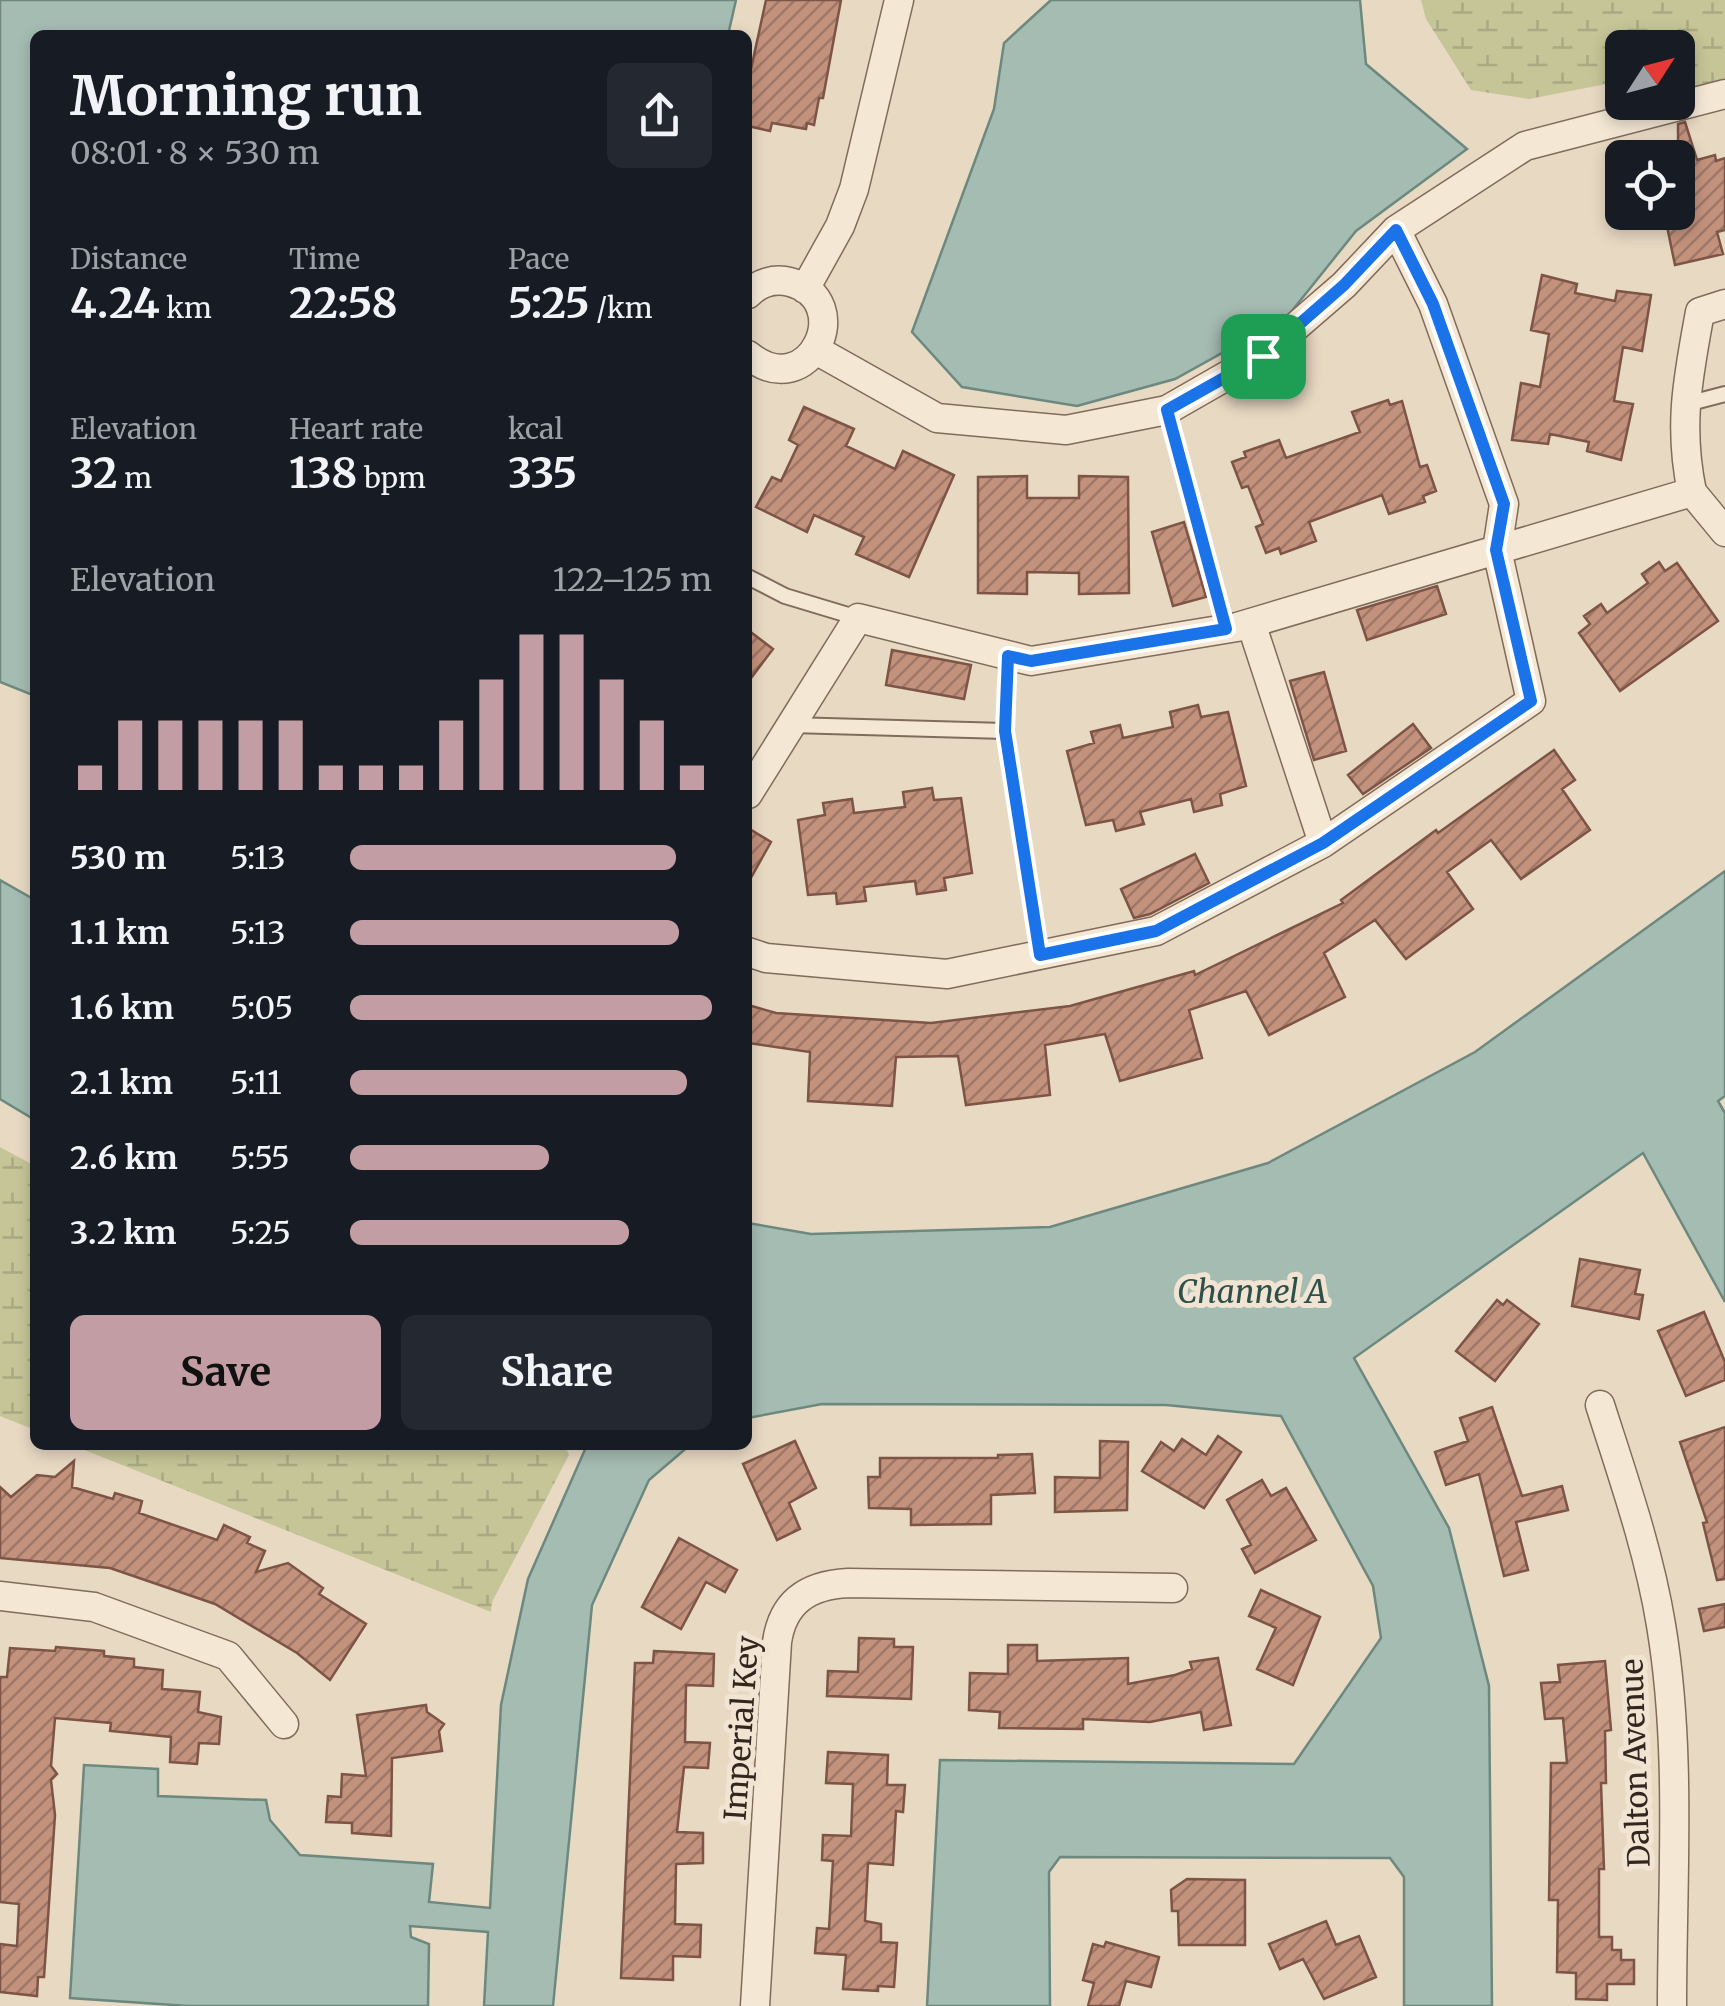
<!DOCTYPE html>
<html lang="en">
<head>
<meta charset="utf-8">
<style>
	body { margin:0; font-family:Merriweather,serif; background:#242831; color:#f1f3f6; height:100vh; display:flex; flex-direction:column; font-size:38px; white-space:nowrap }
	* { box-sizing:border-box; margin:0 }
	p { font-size:32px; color:#9ea1a6 }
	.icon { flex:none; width:55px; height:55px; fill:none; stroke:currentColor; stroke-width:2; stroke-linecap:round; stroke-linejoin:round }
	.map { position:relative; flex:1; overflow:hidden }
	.details { position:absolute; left:30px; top:30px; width:722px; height:1420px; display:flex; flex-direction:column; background:#171b24; border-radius:15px; box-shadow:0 5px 15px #0003 }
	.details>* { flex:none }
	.needle { width:65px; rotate:54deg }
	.controls { position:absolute; left:1605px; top:30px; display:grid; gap:20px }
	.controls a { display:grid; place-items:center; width:90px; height:90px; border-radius:15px; background:#171b24; box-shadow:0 5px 15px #0003; font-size:50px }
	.pin { position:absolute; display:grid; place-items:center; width:85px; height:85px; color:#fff; margin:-42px; border-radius:20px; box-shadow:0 5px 15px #0006 }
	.round { display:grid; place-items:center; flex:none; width:105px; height:105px; border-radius:15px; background:#242831 }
	.head { display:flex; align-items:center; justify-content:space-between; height:170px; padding:0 40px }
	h1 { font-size:55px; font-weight:700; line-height:75px }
	.stats { display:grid; grid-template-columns:repeat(3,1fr); gap:15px; height:170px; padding:10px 40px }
	.stats div { display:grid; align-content:center }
	.stats b { font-size:42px; font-weight:700 }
	.stats small { font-size:28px; font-weight:400 }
	.stats p { font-size:28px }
	.chart { height:280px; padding:20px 40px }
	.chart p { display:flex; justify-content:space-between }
	.chart svg { width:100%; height:180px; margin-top:10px; stroke:#c29da3; stroke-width:6 }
	.primary-button { display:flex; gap:20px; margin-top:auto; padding:20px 40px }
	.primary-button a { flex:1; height:115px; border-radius:15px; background:#c29da3; color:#111; font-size:40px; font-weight:700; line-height:115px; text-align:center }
	.primary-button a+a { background:#242831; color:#f1f3f6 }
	ul { padding:0 40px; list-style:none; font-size:32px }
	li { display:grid; grid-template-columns:160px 120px 1fr; align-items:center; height:75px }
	li i { height:25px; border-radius:12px; background:#c29da3 }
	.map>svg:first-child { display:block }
</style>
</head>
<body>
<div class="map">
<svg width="1725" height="2006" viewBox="0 0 1725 2006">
	<defs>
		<pattern id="wetland-marsh" width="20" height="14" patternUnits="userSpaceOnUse" patternTransform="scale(2.5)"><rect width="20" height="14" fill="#c5c598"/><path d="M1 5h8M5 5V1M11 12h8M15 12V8" fill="none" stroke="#aaa983"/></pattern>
		<pattern id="building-hatch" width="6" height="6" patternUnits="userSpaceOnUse" patternTransform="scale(2.5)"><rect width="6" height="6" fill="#c3927d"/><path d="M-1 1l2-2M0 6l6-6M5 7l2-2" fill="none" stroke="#9f7766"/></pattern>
	</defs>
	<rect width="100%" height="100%" fill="#e8d9c3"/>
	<path fill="url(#wetland-marsh)" d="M1421,0H1725V80L1692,88L1678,82V48H1622V81L1529,99L1471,90L1426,19Z
		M0,1147L35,1166V1430L0,1416Z
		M72,1445H565L569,1455L492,1602L491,1612Z"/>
	<path fill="#a5bcb2" stroke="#6d897f" stroke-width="2.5" d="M0,0H736L728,35H35V696L0,682Z
		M1051,0H1360L1366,64L1467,149L1356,231L1287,317L1175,379L1077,406L962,387L912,332L994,109L1004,43Z
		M1725,871V1096L1718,1101L1725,1113V1302L1643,1153L1354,1358L1449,1528L1489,1686L1492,2006H1404V1877L1390,1858L1060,1857L1049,1872L1050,2006H927L940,1760L1294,1764L1381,1638L1373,1586L1281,1416L1166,1405L822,1404L748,1418V1223L811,1234L1050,1227L1268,1163L1475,1052Z
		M0,880L35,900V1120L0,1099Z
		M587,1445H690L649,1480L592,1605L553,2006H484L488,1932L410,1926L411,1937L429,1944L428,2006H188L70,1998L84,1765L158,1769V1796L266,1800L270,1820L300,1855L433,1864L429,1902L490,1908L501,1705L528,1579Z"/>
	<path fill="url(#building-hatch)" stroke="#7d5445" stroke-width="2.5" d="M766,0H841L823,98H819L814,125L807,123L806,129L772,123L770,131L748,126V83Z
		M1685,122L1697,160L1715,155L1716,161L1725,158V230L1717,232L1723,254L1675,265L1664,212H1678V124Z
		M1542,275L1577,284L1575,293L1615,301L1617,291L1651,295L1642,351L1623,347L1614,401L1633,404L1621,460L1587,451L1589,442L1550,434L1548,444L1512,440L1521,383L1540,387L1549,334L1531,330Z
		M1388,400L1390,405L1402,401L1420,467L1427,465L1436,491L1423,496L1425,502L1389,514L1382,495L1309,522L1316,541L1281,554L1279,548L1266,553L1256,527L1263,524L1248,486L1242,488L1232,462L1246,457L1244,452L1279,440L1286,458L1360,432L1352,412Z
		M804,407L854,429L846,446L895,469L903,451L954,475L909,577L856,554L864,537L814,515L807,532L756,507L772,477L781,481L798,445L789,440Z
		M1027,476V498H1079V476L1128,477L1129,593L1079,594V573L1027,572V594L978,593V477Z
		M1184,522L1206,597L1173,606L1152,532Z
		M1659,562L1665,571L1677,563L1718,621L1620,691L1579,633L1590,624L1584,616L1601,604L1607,613L1648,583L1642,574Z
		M1437,586L1446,614L1367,640L1357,610Z
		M748,630L773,649L748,682Z
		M892,650L971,665L964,699L886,685Z
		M1324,672L1346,751L1314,760L1290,681Z
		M1198,705L1201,717L1228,712L1246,786L1220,794L1222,805L1194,812L1191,799L1140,812L1144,824L1116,831L1113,820L1086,825L1067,751L1094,743L1091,732L1120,725L1123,738L1173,727L1170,712Z
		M1413,724L1431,748L1363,794L1348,775Z
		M1554,750L1575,780L1562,789L1590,830L1521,879L1491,840L1447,872L1473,909L1406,959L1375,920L1324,953L1345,997L1269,1035L1246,991L1189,1010L1202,1058L1120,1081L1105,1034L1045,1045L1050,1095L966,1105L958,1056L896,1057L892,1106L808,1101L810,1052L748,1043V1005L776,1013L931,1023L1070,1006L1194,971L1195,975L1343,903L1341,900L1436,830L1438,833Z
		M932,788L934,800L961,798L972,873L944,878L946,890L917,894L915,881L864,887L866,901L837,904L836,893L808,895L798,820L825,815L823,803L852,799L854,813L905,807L903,792Z
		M748,828L771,842L748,883Z
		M1195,854L1209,883L1150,914L1134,918L1121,889Z
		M1580,1259L1640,1270L1635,1294L1643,1295L1639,1319L1572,1306Z
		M1497,1300L1503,1305L1507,1300L1539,1324L1495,1381L1456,1351Z
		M1704,1312L1725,1362V1380L1686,1396L1658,1331Z
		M1492,1407L1522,1496L1562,1486L1568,1510L1516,1522L1528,1570L1504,1576L1479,1474L1446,1485L1435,1452L1468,1441L1460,1418Z
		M1725,1427V1579L1717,1580L1703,1523L1707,1522L1680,1442Z
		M1218,1436L1241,1452L1204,1508L1142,1471L1161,1442L1174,1451L1182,1439L1206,1455Z
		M795,1441L816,1488L789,1503L800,1529L777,1540L743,1464Z
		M1100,1441L1128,1442L1127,1510L1055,1512V1477L1100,1478Z
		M1032,1454L1035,1493L991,1495V1524L911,1525V1509L869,1508L868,1477H880V1458H998V1455Z
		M74,1461L72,1487L113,1499L115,1493L142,1501L139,1513L217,1540L224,1525L250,1537L247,1543L265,1551L256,1572L288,1563L323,1588L319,1594L366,1624L330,1680L297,1653L215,1604L110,1568L0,1558V1487L11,1497L37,1475L55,1477Z
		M1262,1480L1271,1496L1286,1488L1316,1540L1255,1573L1242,1549L1251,1545L1227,1500Z
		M679,1538L737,1570L725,1592L706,1582L681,1629L642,1607Z
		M1261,1590L1320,1617L1293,1685L1257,1669L1276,1628L1249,1616Z
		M1725,1604V1627L1704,1631L1699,1609Z
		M859,1638L894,1639V1647H913L911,1699L827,1696L828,1671L858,1672Z
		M1008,1645H1037V1661L1128,1658V1684L1175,1675L1192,1669L1190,1662L1218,1658L1231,1725L1204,1730L1201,1712L1150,1722L1083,1719V1729L999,1728L1000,1712L969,1710L970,1673L1008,1674Z
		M56,1647L104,1651V1656L134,1659V1667L163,1670L162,1689L200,1692L198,1712L221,1717L219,1744L199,1743L197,1764L170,1762L171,1737L110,1731L111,1723L55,1718L51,1766L57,1774L51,1780L55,1815L44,1977H38L37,1996L0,1992V1944L17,1946L19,1904L0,1902V1677H7L10,1648L55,1651Z
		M654,1651L714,1654L713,1686L686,1685L685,1742L710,1743L708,1768L684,1767L677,1832L703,1833V1863L676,1864L675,1924L701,1925L700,1957L673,1956V1980L621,1978L635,1663H653Z
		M1605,1661L1611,1730L1605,1731L1606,1783H1601L1604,1869H1599V1937H1612V1950H1621V1960H1634V1984H1607V2000L1576,1999V1973L1557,1972L1558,1900H1549L1551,1763H1567L1563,1718L1545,1719L1541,1683L1560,1682L1558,1665Z
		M426,1705L427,1712L444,1724L439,1731L442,1751L392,1758L391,1836L352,1833V1823L326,1822L328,1796L341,1797L342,1774L366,1776L357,1715Z
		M828,1752L888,1755L887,1785H905L903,1812L896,1811L893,1865L868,1863L865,1921L881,1924V1942L897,1943L894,1987L878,1986V1991L843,1989L846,1955L815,1953L817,1928L829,1929L833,1861L822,1860L823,1835L851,1836L853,1784L826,1783Z
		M1187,1879L1245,1880V1945H1179L1178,1911H1172L1171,1890Z
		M1326,1921L1336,1945L1359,1936L1376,1977L1324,1999L1303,1959L1280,1969L1269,1944Z
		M1106,1942L1159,1957L1151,1987L1126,1981L1119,2006H1088L1094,1983L1083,1980L1093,1944L1104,1947Z"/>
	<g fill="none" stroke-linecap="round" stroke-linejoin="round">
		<defs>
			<path id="lane" d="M1683,405L1725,394
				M1167,410L1226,629
				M748,577L785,596L858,618
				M791,725L1005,731L1007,656
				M1005,731L1040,955"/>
			<path id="street" d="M805,289L840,226L854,189L899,0
				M748,294C759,283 774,278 790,282C858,300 810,406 748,355
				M816,350L937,418L1066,430L1167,410L1263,355L1344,285L1396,230L1525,146L1725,94
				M1692,492C1678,425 1688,378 1700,312L1725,304
				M1251,623L1323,843
				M748,794L858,618L1031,661L1237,627L1692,492L1725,532
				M748,952L766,958L947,974L1156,931L1323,843L1531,701L1497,550L1504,504L1433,304L1396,230
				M1600,1405C1623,1477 1649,1551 1661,1625C1682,1750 1672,1880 1672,2006
				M0,1596L94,1607L228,1656L284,1724
				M755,2006L777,1642C783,1601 809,1585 848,1583L1173,1588"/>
		</defs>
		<use href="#lane" stroke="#816b5c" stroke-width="18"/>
		<use href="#street" stroke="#816b5c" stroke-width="31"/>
		<use href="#lane" stroke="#f4e8d5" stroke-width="14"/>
		<use href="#street" stroke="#f4e8d5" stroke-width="28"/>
	</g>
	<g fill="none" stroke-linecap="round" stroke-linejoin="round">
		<defs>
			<path id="route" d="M1396,230L1433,304L1504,504L1496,550L1531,701L1323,843L1156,931L1040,955L1005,731L1008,656L1031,661L1226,629L1167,410L1263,356L1344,285Z"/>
		</defs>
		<use href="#route" stroke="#fff" stroke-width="20"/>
		<use href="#route" stroke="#1a73e8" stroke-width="12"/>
	</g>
	<g text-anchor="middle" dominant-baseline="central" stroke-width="10" stroke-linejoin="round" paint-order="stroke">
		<g font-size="30" fill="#32261e" stroke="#f1e4d2">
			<text transform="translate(741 1728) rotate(-86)">Imperial Key</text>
			<text transform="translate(1635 1763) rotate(-92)">Dalton Avenue</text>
		</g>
		<g font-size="32" font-style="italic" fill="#2f504a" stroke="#f1e4d2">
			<text x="1252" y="1292">Channel A</text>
		</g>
	</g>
</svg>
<div class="controls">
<a><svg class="needle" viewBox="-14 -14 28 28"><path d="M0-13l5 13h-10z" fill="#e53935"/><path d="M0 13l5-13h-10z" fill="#9ea1a6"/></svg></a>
<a><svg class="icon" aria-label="locate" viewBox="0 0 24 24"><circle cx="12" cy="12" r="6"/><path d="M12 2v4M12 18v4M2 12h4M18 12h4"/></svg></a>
</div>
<div class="pin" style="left:1263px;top:356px;background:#1e9e55"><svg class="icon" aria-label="arrive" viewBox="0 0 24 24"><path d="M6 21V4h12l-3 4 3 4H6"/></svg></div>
<section class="details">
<div class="head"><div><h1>Morning run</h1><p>08:01 · 8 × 530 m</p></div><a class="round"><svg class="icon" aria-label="share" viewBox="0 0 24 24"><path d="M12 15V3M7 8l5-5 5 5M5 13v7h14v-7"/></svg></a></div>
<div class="stats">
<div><p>Distance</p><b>4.24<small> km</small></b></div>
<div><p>Time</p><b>22:58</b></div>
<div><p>Pace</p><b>5:25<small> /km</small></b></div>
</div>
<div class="stats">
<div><p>Elevation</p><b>32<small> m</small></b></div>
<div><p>Heart rate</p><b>138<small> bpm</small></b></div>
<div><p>kcal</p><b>335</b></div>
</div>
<div class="chart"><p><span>Elevation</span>122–125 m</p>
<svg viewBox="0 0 160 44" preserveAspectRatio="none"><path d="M5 44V38M15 44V27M25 44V27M35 44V27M45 44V27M55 44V27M65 44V38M75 44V38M85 44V38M95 44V27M105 44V17M115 44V6M125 44V6M135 44V17M145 44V27M155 44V38"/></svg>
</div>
<ul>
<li><b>530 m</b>5:13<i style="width:90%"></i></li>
<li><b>1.1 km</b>5:13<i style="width:91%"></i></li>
<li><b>1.6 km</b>5:05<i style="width:100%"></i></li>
<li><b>2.1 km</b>5:11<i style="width:93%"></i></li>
<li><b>2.6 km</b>5:55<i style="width:55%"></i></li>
<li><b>3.2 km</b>5:25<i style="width:77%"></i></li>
</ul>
<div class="primary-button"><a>Save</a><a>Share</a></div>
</section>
</div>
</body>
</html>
